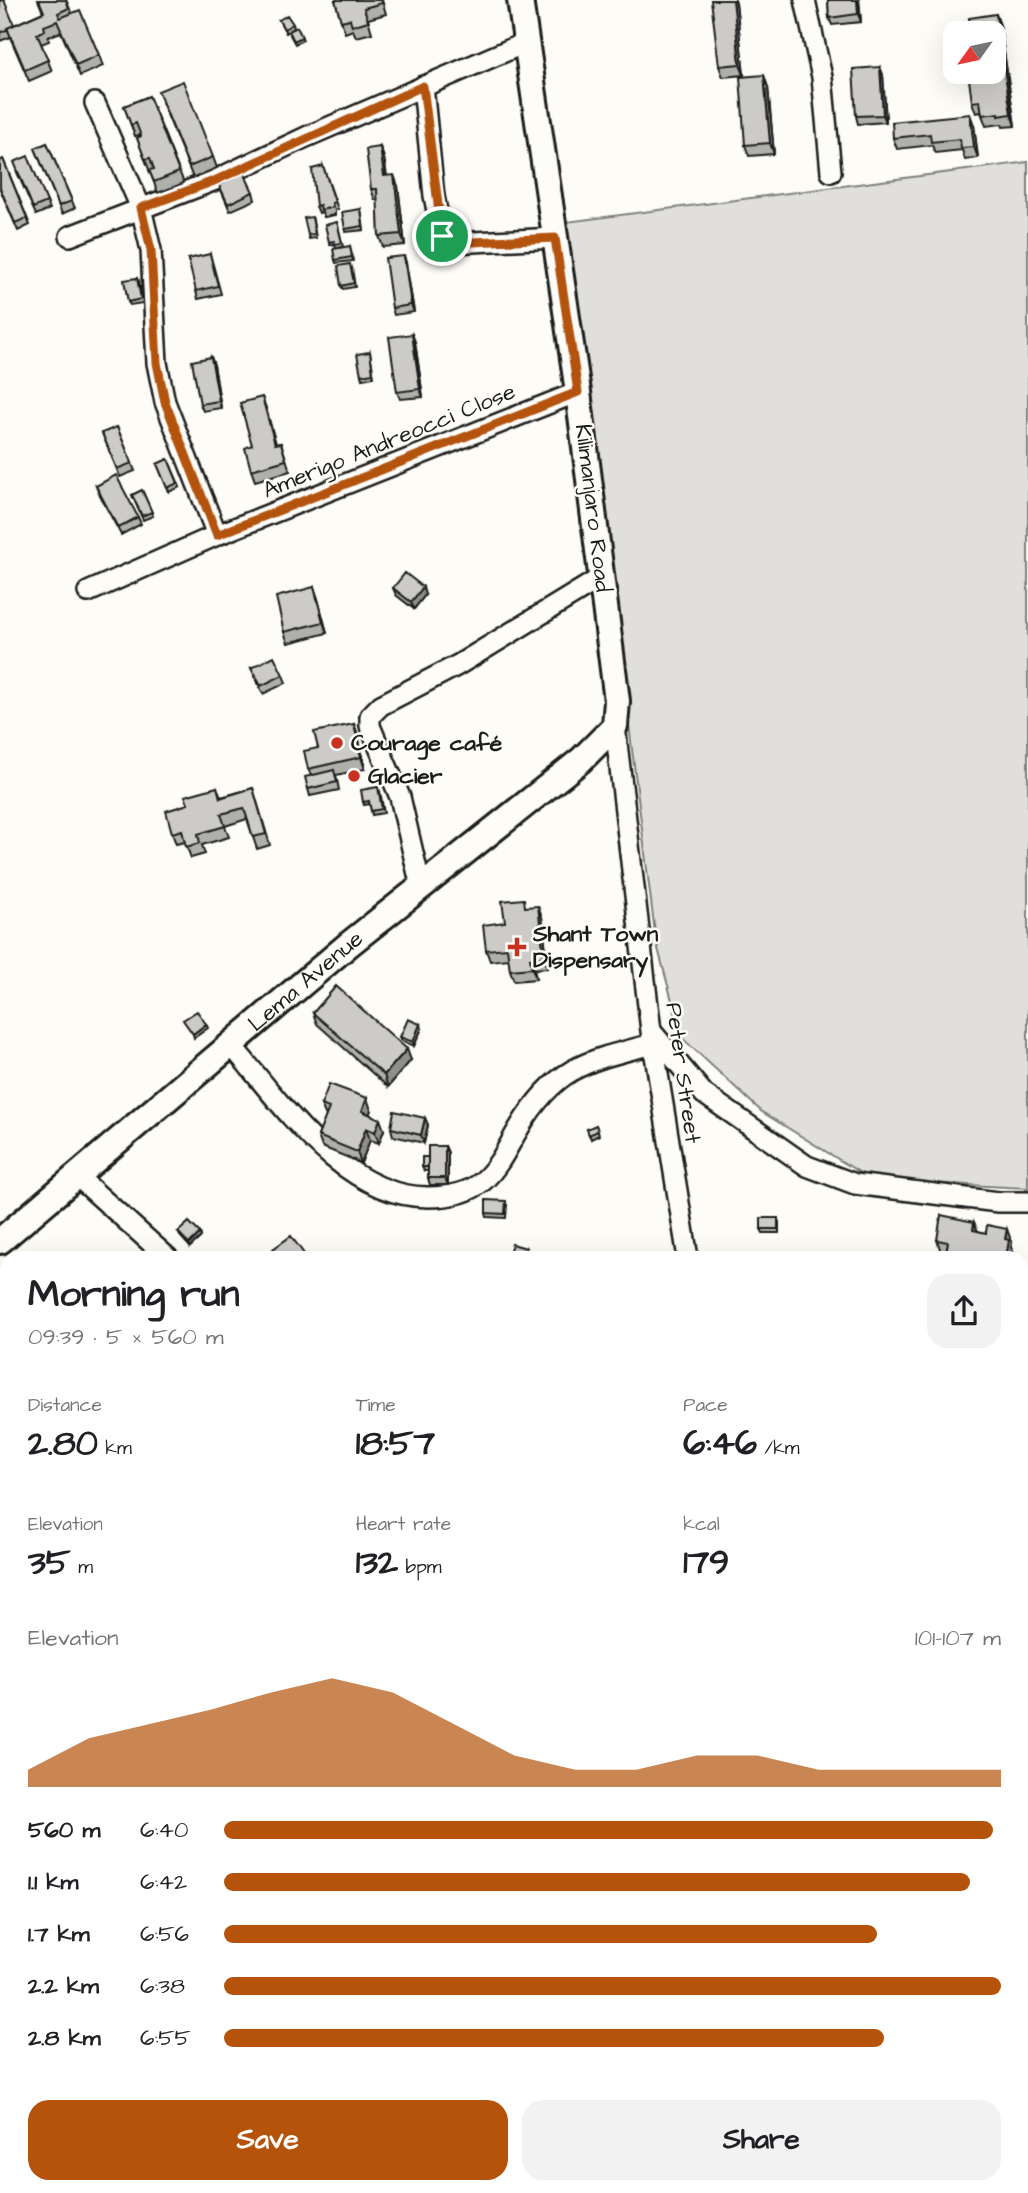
<!DOCTYPE html>
<html lang="en">
<head>
<meta charset="utf-8">
<style>
	body { margin:0; font-family:"Architects Daughter",sans-serif; background:#f2f2f2; color:#202124; height:100vh; display:flex; flex-direction:column; font-size:26px; white-space:nowrap }
	* { box-sizing:border-box; margin:0 }
	p { font-size:23px; color:#757577 }
	.icon { flex:none; width:38px; height:38px; fill:none; stroke:currentColor; stroke-width:2; stroke-linecap:round; stroke-linejoin:round }
	.map { position:relative; flex:1; overflow:hidden }
	.drawer { position:absolute; left:0px; top:1251px; width:1029px; height:943px; display:flex; flex-direction:column; background:#fff; border-radius:21px 21px 0 0; box-shadow:0 7px 28px #0002 }
	.drawer>* { flex:none }
	.needle { width:46px; rotate:237deg }
	.buttons { position:absolute; left:943px; top:21px; display:grid; gap:14px }
	.buttons a { display:grid; place-items:center; width:63px; height:63px; border-radius:14px; background:#fff; box-shadow:0 7px 28px #0002; font-size:35px }
	.pin { position:absolute; display:grid; place-items:center; width:60px; height:60px; color:#fff; margin:-30px; border:4px solid #fff; border-radius:50%; box-shadow:0 2px 7px #0007 }
	.round { display:grid; place-items:center; flex:none; width:74px; height:74px; border-radius:21px; background:#f2f2f2 }
	.summary { display:flex; align-items:center; justify-content:space-between; height:119px; padding:0 28px }
	h1 { font-size:38px; font-weight:800; line-height:52px }
	.figures { display:grid; grid-template-columns:repeat(3,1fr); gap:10px; height:119px; padding:7px 28px }
	.figures div { display:grid; align-content:center }
	.figures b { font-size:35px; font-weight:800 }
	.figures small { font-size:19px; font-weight:400 }
	.figures p { font-size:19px }
	.chart { height:196px; padding:14px 28px }
	.chart p { display:flex; justify-content:space-between }
	.chart svg { width:100%; height:126px; margin-top:7px; fill:#b45309; opacity:.7 }
	.action { display:flex; gap:14px; margin-top:auto; padding:14px 28px }
	.action a { flex:1; height:80px; border-radius:21px; background:#b45309; color:#fff; font-size:28px; font-weight:800; line-height:80px; text-align:center }
	.action a+a { background:#f2f2f2; color:#202124 }
	ul { padding:0 28px; list-style:none; font-size:23px }
	li { display:grid; grid-template-columns:112px 84px 1fr; align-items:center; height:52px }
	li i { height:18px; border-radius:9px; background:#b45309 }
	.map>svg:first-child { display:block }
</style>
</head>
<body>
<div class="map">
<svg width="1028" height="2193" viewBox="0 0 1028 2193">
	<rect width="100%" height="100%" fill="#fdfcf7"/>
	<filter id="ink" filterUnits="userSpaceOnUse"><feTurbulence type="fractalNoise" baseFrequency=".0143" numOctaves="2"/><feDisplacementMap in="SourceGraphic" scale="14" xChannelSelector="R" yChannelSelector="G"/><feConvolveMatrix kernelMatrix="1 2 1 2 8 2 1 2 1" color-interpolation-filters="sRGB"/></filter>
	<g filter="url(#ink)">
		<path fill="#e0dfdb" stroke="#7e7e7c" stroke-width="2" d="M1028,162V1188L872,1180L762,1112L682,1038L656,941L566,222Z"/>
		<g fill="none" stroke-linecap="round" stroke-linejoin="round">
			<defs>
				<path id="minor" d="M805,0L822,77L831,172
					M423,86L434,196L442,236L453,243L555,238
					M95,103L141,208L151,250L157,363L165,402L217,535
					M70,236L213,181L306,137L527,42
					M88,592L217,535L578,392
					M615,726L651,1031L688,1258
					M421,887L400,797L370,726V716L381,705L458,665L602,577
					M652,1032L704,1094L807,1166L855,1184L998,1202H1028
					M232,1046C283,1105 343,1197 428,1197C447,1197 468,1194 483,1181C499,1167 508,1146 519,1128C556,1066 586,1061 653,1044
					M78,1177L168,1258
					M1022,1536L1028,1535
					M0,1607L7,1614
					M1022,1754L1028,1759
					M1022,2168L1028,2162
					M831,2188L837,2193
					M175,2193L176,2188
					M433,2193V2188
					M995,2193L1001,2188"/>
				<g id="major">
					<path id="s1" d="M0,1241L348,945L581,760L615,726L617,701L578,392L520,0"/>
				</g>
			</defs>
			<use href="#minor" stroke="#1c1c1c" stroke-width="24"/>
			<use href="#major" stroke="#1c1c1c" stroke-width="30"/>
			<use href="#minor" stroke="#fdfcf7" stroke-width="19"/>
			<use href="#major" stroke="#fdfcf7" stroke-width="24"/>
		</g>
		<path fill="#afafac" stroke="#1c1c1c" stroke-width="2" d="M0,0L14,25L43,12L38,0H66L72,14L99,55L103,66L80,76L61,32L48,37L49,41L41,44L52,71L29,81L10,37L0,41Z
			M335,0H382L386,14L368,19L372,33L356,37L353,30L345,33Z
			M828,0H859L861,22L832,25L829,18Z
			M736,3L744,75L723,77L719,66Z
			M279,20L293,24L294,28L286,33Z
			M1000,25L1015,126L1003,127L1002,124L986,126L981,112L976,113L972,102Z
			M297,27L303,40L295,44L290,35Z
			M880,67L883,75L886,122L858,124L856,116Z
			M768,87L774,154L749,156L745,145Z
			M149,96L184,183L158,193L137,138L140,137V135L135,136L124,106Z
			M162,102L213,157L217,168L193,178Z
			M974,125L978,158L965,160L962,150L935,153L932,145L897,149L893,138Z
			M47,143L75,208L62,214L35,148Z
			M380,147L384,158L387,176L398,186L405,245L383,247L379,236L378,200H375L371,189Z
			M3,159L30,225L18,231L0,189Z
			M323,166L338,209L335,210V215L324,217L322,212L319,213L316,206Z
			M16,170L47,202L50,209L36,215Z
			M219,185L253,192L255,200L230,211Z
			M361,209L364,230L346,232L345,229Z
			M313,221L316,238L309,239L308,235Z
			M338,226L343,247L336,248L335,244L330,245L329,242Z
			M350,246L353,261L336,263L335,260Z
			M210,254L221,294L198,299L196,291Z
			M404,256L406,263L414,312L394,315L392,308Z
			M352,268L355,287L343,289L341,286Z
			M139,281L143,303L130,305L128,302Z
			M412,334L415,342L423,397L400,399L397,392Z
			M370,352L374,377L362,379L361,375Z
			M211,357L214,365L221,408L203,411L200,404Z
			M262,397L276,444L281,443L290,471L255,481L251,470L252,445Z
			M117,427L135,471L120,477L102,433Z
			M168,459L180,487L169,492L157,464Z
			M96,486L138,517L141,524L121,535L99,494Z
			M142,490L153,516L143,520L132,495Z
			M314,587L318,599L327,633L288,643L284,632Z
			M393,588L425,595L414,609L396,595Z
			M251,668L283,675L286,683L263,694Z
			M354,724L358,735L365,769L336,775L339,790L310,796L308,789L311,775L308,769Z
			M217,787L221,797L253,788L270,845L257,849L247,819L225,826L229,837L202,845L205,854L191,858L185,842L176,844L172,833L188,804Z
			M380,791L384,813L372,815L370,804L364,805L363,802Z
			M527,907L542,917L548,968L534,969L536,979L514,981L510,970L509,959L490,961L486,950L505,922Z
			M313,1013L411,1060L388,1087L317,1024Z
			M420,1024L422,1028L414,1046L402,1041L400,1037Z
			M321,1105L371,1110L369,1114L384,1130L379,1143L370,1140L361,1163L322,1147L318,1136L326,1116Z
			M425,1118L428,1125L424,1143L393,1136L391,1128Z
			M596,1125L599,1135L591,1139L587,1129Z
			M445,1146L448,1153V1185H430L428,1178V1171H424L422,1167L428,1157Z
			M507,1205L506,1218L487,1217L486,1213Z
			M779,1222V1233H763L761,1229Z
			M978,1231L1012,1243L1011,1247L1014,1255V1258H945L946,1255H942L937,1240Z
			M178,1232L200,1233L201,1237L190,1247L180,1236Z
			M7,1483V1526L0,1519V1490Z
			M7,1684V1704L3,1700L0,1692Z
			M1028,1974V2003L1022,1997V1976Z
			M0,2011L6,2019L5,2022H7L6,2066L0,2065Z
			M0,2146L7,2148V2181L0,2180Z
			M583,2188H619L618,2193H585Z"/>
		<path fill="#8f8e8c" stroke="#1c1c1c" stroke-width="2" d="M733,0H735L736,3L744,75L740,64Z
			M857,0H859L861,22L858,14Z
			M996,14L1000,25L1015,126L1011,114Z
			M880,67L883,75L886,122L883,115Z
			M764,75L768,87L774,154L770,143Z
			M970,114L974,125L978,158L974,147Z
			M380,147L384,158L388,187L384,176Z
			M394,175L398,186L405,245L401,234Z
			M404,256L406,263L414,312L411,305Z
			M412,334L415,342L423,397L420,389Z
			M211,357L214,365L221,408L219,401Z
			M262,397L266,408L279,455L275,444Z
			M314,587L318,599L327,633L323,622Z
			M423,587L425,595L414,609L411,602Z
			M354,724L358,735L365,769L361,757Z
			M538,906L542,917L548,968L544,957Z
			M530,958L534,969L536,979L532,968Z
			M206,1024L208,1028L194,1038L193,1034Z
			M420,1024L422,1028L414,1046L413,1042Z
			M407,1049L411,1060L388,1087L384,1075Z
			M367,1098L371,1110L366,1122L362,1111Z
			M425,1118L428,1125L424,1143L421,1135Z
			M380,1119L384,1130L379,1143L375,1132Z
			M366,1128L370,1140L361,1163L357,1152Z
			M445,1146L448,1153V1185L445,1178Z
			M974,1222L980,1236L973,1230Z
			M1007,1229L1012,1243L1011,1247L1014,1255V1258H1006L1005,1239Z
			M200,1233L201,1237L190,1247L189,1244Z
			M526,1248L529,1256L528,1258H523Z
			M1028,1391V1402L1026,1404L1024,1396Z
			M3,2011L6,2019L4,2029L1,2021Z
			M7,2038V2062L6,2066L4,2058Z
			M615,2188H619L618,2193H614Z"/>
		<path fill="#cccbc8" stroke="#1c1c1c" stroke-width="2" d="M0,0H4L14,25L7,28L8,29L0,33Z
			M39,0H66L69,8L58,13L60,18L80,10L99,55L76,65L57,21L44,26L45,30L37,34L48,60L25,70L7,28L44,12Z
			M335,0H381L382,3L364,8L368,21L352,26L350,19L341,21Z
			M711,0H733L740,64L719,66Z
			M828,0H857L858,14L829,18Z
			M996,14L1011,114L999,116V113L982,115L980,101L972,102L968,72H994V33H971L969,18Z
			M287,15L293,24L284,29L279,20Z
			M297,27L302,37L294,41L289,31Z
			M880,67L883,115L856,116L853,69Z
			M764,75L770,143L745,145L740,77Z
			M183,81L213,157L189,167L158,91Z
			M149,96L179,172L154,182L149,170L154,169L150,158L145,159L137,138L141,136L136,123L131,125L124,106Z
			M970,114L974,147L961,148L960,139L931,142L930,134L893,138L892,122Z
			M47,143L72,201L59,206L35,148Z
			M380,147L384,176L394,175L401,234L379,236L377,189H371L366,149Z
			M28,156L47,202L33,208L14,162Z
			M3,159L27,218L15,223L0,188V161Z
			M323,166L335,202L332,203L333,207L321,210L320,205L316,206L312,169Z
			M244,173L253,192L228,204L219,185Z
			M361,209L363,226L345,229L342,212Z
			M312,217L315,234L308,235L304,218Z
			M337,222L342,243L335,244L334,241L329,242L325,225Z
			M350,246L352,257L335,260L333,249Z
			M210,254L218,286L196,291L188,259Z
			M404,256L411,305L392,308L385,258Z
			M350,264L354,283L341,286L338,266Z
			M137,278L141,299L128,302L124,280Z
			M412,334L420,389L397,392L389,337Z
			M370,352L373,373L361,375L357,354Z
			M211,357L219,401L200,404L192,361Z
			M262,397L275,444L281,443L286,460L251,470L245,448L252,445L240,403Z
			M117,427L132,463L117,469L102,433Z
			M168,459L178,483L167,488L157,464Z
			M116,475L138,517L118,528L96,486Z
			M142,490L152,512L142,516L132,495Z
			M405,573L423,587L411,602L393,588Z
			M314,587L323,622L284,632L276,597Z
			M274,656L283,675L261,686L251,668Z
			M354,724L361,757L308,769L304,751L318,748L314,732Z
			M334,770L337,782L308,789L305,777Z
			M217,787L220,798L253,788L266,834L253,837L244,808L221,814L225,826L198,834L200,843L186,847L182,830L172,833L166,811L188,804L185,796Z
			M378,787L382,809L371,811L369,801L363,802L361,790Z
			M524,899L525,907L538,906L544,957L530,958L532,968L510,970L507,948L486,950L483,925L505,922L502,901Z
			M336,986L407,1049L384,1075L313,1013Z
			M197,1011L206,1024L193,1034L183,1020Z
			M408,1019L420,1024L413,1042L400,1037Z
			M329,1084L367,1098L362,1111L380,1119L375,1132L366,1128L357,1152L318,1136L329,1108L321,1105Z
			M394,1111L425,1118L421,1135L391,1128Z
			M596,1125L598,1131L589,1135L587,1129Z
			M428,1146H445V1178H428Z
			M422,1157H428V1167H422Z
			M486,1200L506,1201L505,1214L486,1213Z
			M941,1215L974,1222L973,1230L986,1233L987,1225L1007,1229L1005,1239L1009,1240L1006,1258H945L948,1242L937,1240Z
			M761,1218H778V1229H761Z
			M189,1222L200,1233L189,1244L178,1232Z
			M291,1236L307,1258H273L271,1256L276,1253L273,1249Z
			M512,1244L526,1248L523,1258H507Z
			M1022,1365L1028,1370V1391L1024,1396L1022,1395Z
			M7,1483V1519L0,1512V1490Z
			M7,1684V1699L0,1692Z
			M1026,1972L1028,1974V1999L1022,1992V1976Z
			M0,2011H3L1,2021L7,2022V2038L4,2058H0Z
			M0,2146L7,2148V2174L0,2173Z
			M592,2188H615L614,2192Z"/>
	</g>
	<g fill="none" stroke-linecap="round" stroke-linejoin="round" filter="url(#ink)">
		<defs>
			<path id="route" d="M423,86L442,236L453,243L555,238L578,392L217,535L165,402L157,363L151,250L141,208L214,181Z"/>
		</defs>
		<use href="#route" stroke="#fff" stroke-width="14"/>
		<use href="#route" stroke="#b45309" stroke-width="9"/>
	</g>
	<g fill="#c8321e" stroke="#fdfcf7" stroke-width="2.5">
		<circle cx="337" cy="743" r="7"/>
		<circle cx="354" cy="776" r="7"/>
		<path d="M513.5 936.5h7v7h7v7h-7v7h-7v-7h-7v-7h7z"/>
	</g>
	<g text-anchor="middle" dominant-baseline="central" stroke-width="5" stroke-linejoin="round" paint-order="stroke">
		<g font-size="23" fill="#1c1c1c" stroke="#fdfcf7">
			<text transform="translate(389 441) rotate(-22)">Amerigo Andreocci Close</text>
			<text transform="translate(593 508) rotate(83)">Kilimanjaro Road</text>
			<text stroke="none"><textPath href="#s1" startOffset="401">Lema Avenue</textPath></text>
			<text transform="translate(683 1073) rotate(82)">Peter Street</text>
		</g>
		<g font-size="23" font-weight="bold" fill="#1c1c1c" stroke="#fdfcf7" text-anchor="start">
			<text x="351" y="743">Courage café</text>
			<text x="368" y="776">Glacier</text>
			<text x="533" y="934">Shant Town<tspan x="533" dy="26">Dispensary</tspan></text>
		</g>
	</g>
</svg>
<div class="buttons">
<a><svg class="needle" viewBox="-14 -14 28 28"><path d="M0-13l5 13h-10z" fill="#e53935"/><path d="M0 13l5-13h-10z" fill="#757577"/></svg></a>
</div>
<div class="pin" style="left:442px;top:236px;background:#1e9e55"><svg class="icon" aria-label="arrive" viewBox="0 0 24 24"><path d="M6 21V4h12l-3 4 3 4H6"/></svg></div>
<section class="drawer">
<div class="summary"><div><h1>Morning run</h1><p>09:39 · 5 × 560 m</p></div><a class="round"><svg class="icon" aria-label="share" viewBox="0 0 24 24"><path d="M12 15V3M7 8l5-5 5 5M5 13v7h14v-7"/></svg></a></div>
<div class="figures">
<div><p>Distance</p><b>2.80<small> km</small></b></div>
<div><p>Time</p><b>18:57</b></div>
<div><p>Pace</p><b>6:46<small> /km</small></b></div>
</div>
<div class="figures">
<div><p>Elevation</p><b>35<small> m</small></b></div>
<div><p>Heart rate</p><b>132<small> bpm</small></b></div>
<div><p>kcal</p><b>179</b></div>
</div>
<div class="chart"><p><span>Elevation</span>101–107 m</p>
<svg viewBox="0 0 160 44" preserveAspectRatio="none"><path d="M0 44V38L10 27L20 22L30 17L40 11L50 6L60 11L70 22L80 33L90 38L100 38L110 33L120 33L130 38L140 38L150 38L160 38V44z"/></svg>
</div>
<ul>
<li><b>560 m</b>6:40<i style="width:99%"></i></li>
<li><b>1.1 km</b>6:42<i style="width:96%"></i></li>
<li><b>1.7 km</b>6:56<i style="width:84%"></i></li>
<li><b>2.2 km</b>6:38<i style="width:100%"></i></li>
<li><b>2.8 km</b>6:55<i style="width:85%"></i></li>
</ul>
<div class="action"><a>Save</a><a>Share</a></div>
</section>
</div>
</body>
</html>
